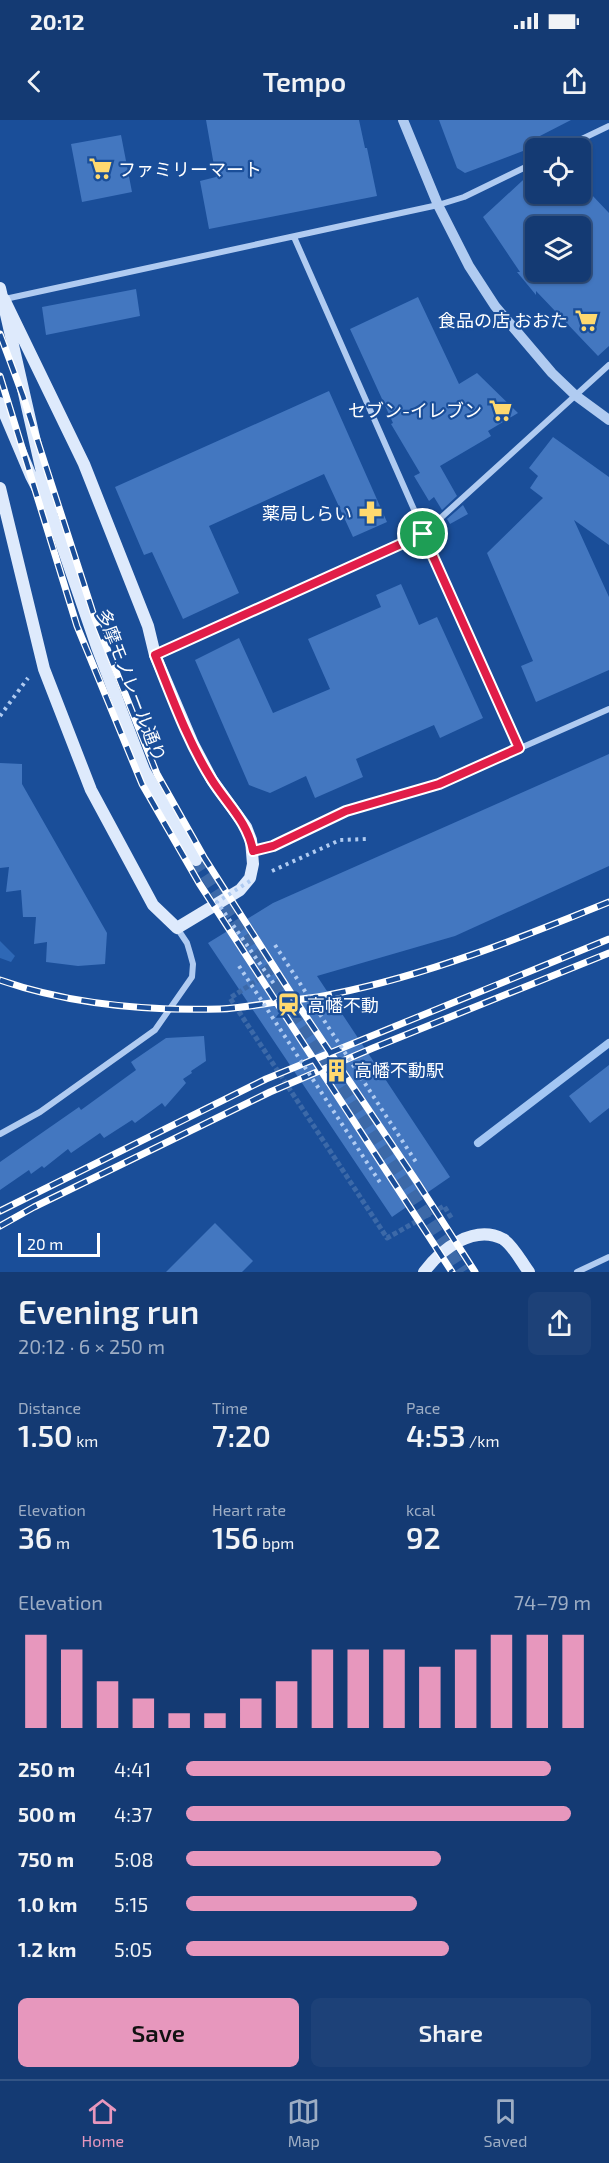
<!DOCTYPE html>
<html lang="en">
<head>
<meta charset="utf-8">
<style>
	body { margin:0; font-family:"Exo 2","Noto Sans JP",sans-serif; background:#1d4178; color:#f1f3f6; height:100vh; display:flex; flex-direction:column; font-size:22px; white-space:nowrap }
	* { box-sizing:border-box; margin:0 }
	p { font-size:20px; color:#9dadc4 }
	.icon { flex:none; width:33px; height:33px; fill:none; stroke:currentColor; stroke-width:2; stroke-linecap:round; stroke-linejoin:round }
	.map { position:relative; height:1152px; overflow:hidden }
	.side { display:flex; flex-direction:column; background:#143a73; flex:1 }
	.side>* { flex:none }
	.fabs { position:absolute; left:525px; top:18px; display:grid; gap:12px }
	.fabs a { display:grid; place-items:center; width:66px; height:66px; border-radius:9px; background:#143a73; box-shadow:0 2px 4px #0004,0 0 0 2px #335485; font-size:30px }
	.scale { position:absolute; left:18px; bottom:15px; width:82px; box-sizing:border-box; padding-left:6px; border:3px solid #fff; border-top:0; font-size:16px; line-height:21px; white-space:nowrap; color:#fff; -webkit-text-stroke:4px #1a4e99; paint-order:stroke }
	.pin { position:absolute; display:grid; place-items:center; width:51px; height:51px; color:#fff; margin:-26px; border:3px solid #fff; border-radius:50%; box-shadow:0 2px 6px #0007 }
	.round { display:grid; place-items:center; flex:none; width:63px; height:63px; border-radius:9px; background:#1d4178 }
	.overview { display:flex; align-items:center; justify-content:space-between; height:102px; padding:0 18px }
	h1 { font-size:33px; font-weight:600; line-height:45px }
	.figures { display:grid; grid-template-columns:repeat(3,1fr); gap:9px; height:102px; padding:6px 18px }
	.figures div { display:grid; align-content:center }
	.figures b { font-size:30px; font-weight:600 }
	.figures small { font-size:16px; font-weight:400 }
	.figures p { font-size:16px }
	.chart { height:168px; padding:12px 18px }
	.chart p { display:flex; justify-content:space-between }
	.chart svg { width:100%; height:108px; margin-top:6px; stroke:#e797bd; stroke-width:6 }
	.action { display:flex; gap:12px; margin-top:auto; padding:12px 18px }
	.action a { flex:1; height:69px; border-radius:9px; background:#e797bd; color:#111; font-size:24px; font-weight:600; line-height:69px; text-align:center }
	.action a+a { background:#1d4178; color:#f1f3f6 }
	ul { padding:0 18px; list-style:none; font-size:20px }
	li { display:grid; grid-template-columns:96px 72px 1fr; align-items:center; height:45px }
	li i { height:15px; border-radius:8px; background:#e797bd }
	.status { display:flex; justify-content:space-between; align-items:center; height:42px; padding:0 30px; background:#143a73; direction:ltr }
	.status svg { height:16px; fill:currentColor }
	header { display:flex; justify-content:space-between; align-items:center; height:78px; padding:0 18px; background:#143a73; font-size:27px; font-weight:600 }
	.menu { display:flex; justify-content:space-around; align-items:center; height:84px; border-top:2px solid #335485; background:#143a73; font-size:16px; color:#9dadc4 }
	.menu a { display:grid; justify-items:center; gap:3px }
	.menu .current { color:#e797bd }
	.map>svg:first-child { display:block }
</style>
</head>
<body>
<div class="status"><b>20:12</b><svg viewBox="0 0 49 12"><path d="M0 12V9h3v3zM5 12V6h3v6zM10 12V3h3v9zM15 12V0h3v12zM26 1h20v11H26zM47 4h2v5h-2z"/></svg></div>
<header><svg class="icon" aria-label="back" viewBox="0 0 24 24"><path d="M15 5l-7 7 7 7"/></svg>Tempo<svg class="icon" aria-label="share" viewBox="0 0 24 24"><path d="M12 15V3M7 8l5-5 5 5M5 13v7h14v-7"/></svg></header>
<div class="map">
<svg width="609" height="1152" viewBox="0 0 609 1152">
	<rect width="100%" height="100%" fill="#1a4e99"/>
	<path fill="#2e68b6" d="M0,821L15,836L11,842L0,838Z"/>
	<g fill="none" stroke-linecap="round" stroke-linejoin="round">
		<path stroke="#a3c6f3" stroke-width="8" d="M478,1023L609,923"/>
	</g>
	<path fill="#4377c0" fill-rule="evenodd" d="M206,0H359L365,28H367L377,76L209,109L200,61L216,57Z
		M439,0H571L536,18V26L465,53L457,48Z
		M121,15L132,72L82,82L71,24Z
		M536,48V74H591L609,93V226L598,236L536,171V175L517,152H520L483,97ZM536,106H580V152H536Z
		M136,169L140,196L46,215L42,187Z
		M418,177L459,264L477,253L518,293L488,311L491,316L440,346L457,376L442,390L434,377L429,381L414,356L420,353L391,304L393,303L350,209Z
		M329,271L387,402L353,417L324,354L209,406L239,473L183,499L152,432L144,435L115,367Z
		M553,317L609,357V425L574,400L609,477V550L536,582L521,546L533,541L487,433L543,378L530,368L538,356L529,348Z
		M463,385L468,394L450,404L447,399Z
		M401,464L419,505L437,497L483,598L440,618L434,605L356,639L363,657L315,678L306,656L270,673L249,665L195,540L239,518L273,593L330,569L308,519L381,487L376,475Z
		M609,634V746L455,816L317,856L450,1057L392,1097L208,823L273,783Z
		M0,643L22,644V664L107,813L105,844L78,846L46,842L47,822L34,824L36,797H23L21,770L6,772L9,747L0,748Z
		M204,916L206,941L191,951L192,953L183,959L186,963L165,987L162,983L135,1003L132,1000L104,1018L100,1013L71,1033L68,1029L44,1048L42,1046L31,1054L29,1050L0,1070V1042L79,987L81,990L136,950L131,942L166,918Z
		M609,945V988L590,1003L569,976Z
		M215,1103L253,1141L242,1152H166Z"/>
	<g fill="none" stroke-linecap="round" stroke-linejoin="round">
		<path stroke="#3c69a8" stroke-width="5" stroke-dasharray="5 2.5" stroke-linecap="butt" d="M267,854L230,878L387,1118L444,1086L452,1099"/>
		<path stroke="#3c69a8" stroke-width="12" stroke-dasharray="12 6" stroke-linecap="butt" d="M196,740L463,1152"/>
		<path stroke="#b0cbf1" stroke-width="4" stroke-dasharray="3 4.5" stroke-linecap="butt" d="M0,596L28,558
			M272,751L340,720L366,719"/>
		<path stroke="#b0cbf1" stroke-width="6" d="M563,28L609,6
			M294,117L519,628
			M5,179L438,85L464,77L536,42
			M155,535L423,414L609,245
			M253,731L273,726L346,691L439,664L609,589
			M0,1014L40,992L155,910L192,857L193,844L190,833L187,823L177,808
			M577,1152L609,1137"/>
		<path stroke="#b0cbf1" stroke-width="10" d="M403,0L438,85L469,146L495,186L552,253L575,275L609,300"/>
		<path stroke="#deeafc" stroke-width="12" d="M0,168L52,396L97,527L144,650L196,740
			M0,283L31,356L44,381
			M0,368L44,549L91,670L153,785L177,808L240,770L250,758L253,744L251,720L246,707L212,660L193,624L155,535L148,506L84,344L4,179
			M424,1152C441,1129 474,1104 503,1119C513,1125 522,1143 529,1152"/>
		<defs>
			<path id="rail" d="M0,214L23,276L94,496L157,654L205,739L303,892L417,1062L475,1152
				M0,256L77,506L142,664L199,763L452,1152
				M0,860C69,884 147,891 220,889C241,888 263,884 283,881C300,879 317,878 333,874C428,855 520,818 609,782
				M0,1091L266,959L609,819
				M0,1106L34,1087L270,972L373,928L609,833"/>
		</defs>
		<use href="#rail" stroke="#fff" stroke-width="7"/>
		<use href="#rail" stroke="#1a4e99" stroke-width="4.5" stroke-dasharray="14" stroke-linecap="butt"/>
		<path stroke="#b0cbf1" stroke-width="4" stroke-dasharray="3 4.5" stroke-linecap="butt" d="M250,761L217,782L274,864
			M275,825L416,1042
			M239,846L381,1064"/>
	</g>
	<g fill="none" stroke-linecap="round" stroke-linejoin="round">
		<defs>
			<path id="route" d="M423,414L519,628L439,664L346,691L273,726L253,731C248,702 227,684 212,660C188,622 172,577 155,535Z"/>
		</defs>
		<use href="#route" stroke="#fff" stroke-width="12"/>
		<use href="#route" stroke="#e11d48" stroke-width="8"/>
	</g>
	<defs>
		<symbol id="supermarket-bare" viewBox="-9 -9 18 18"><path d="M-6-5.5h2.5l.6 2H6L4.5 2H-2.5L-4.4-4H-6ZM-1.5 3.2a1.3 1.3 0 1 0 .1 0ZM3 3.2a1.3 1.3 0 1 0 .1 0Z" fill="#ffd96f" stroke="#1a4e99" stroke-width="2.5" paint-order="stroke"/></symbol>
		<symbol id="pharmacy-bare" viewBox="-9 -9 18 18"><path d="M-2-6h4v4h4v4h-4v4h-4v-4h-4v-4h4Z" fill="#ffd96f" stroke="#1a4e99" stroke-width="2.5" paint-order="stroke"/></symbol>
		<symbol id="station-bare" viewBox="-9 -9 18 18"><path d="M-3-6H3Q5-6 5-4V2Q5 4 3 4L4.5 6H3L1.5 4h-3L-3 6H-4.5L-3 4Q-5 4-5 2V-4Q-5-6-3-6ZM-3.5-4v3h7v-3ZM-3.5 1v1.5H-2V1ZM2 1v1.5H3.5V1Z" fill="#ffd96f" stroke="#1a4e99" stroke-width="2.5" paint-order="stroke"/></symbol>
		<symbol id="building-bare" viewBox="-9 -9 18 18"><path d="M-4-6H4V6H1V3H-1V6H-4ZM-2.5-4.3h1.7v1.8h-1.7ZM.8-4.3h1.7v1.8H.8ZM-2.5-1h1.7V.8h-1.7ZM.8-1h1.7V.8H.8Z" fill="#ffd96f" stroke="#1a4e99" stroke-width="2.5" paint-order="stroke"/></symbol>
	</defs>
	<g fill-rule="evenodd">
		<use href="#supermarket-bare" x="84" y="32" width="33" height="33"/>
		<use href="#supermarket-bare" x="570" y="184" width="33" height="33"/>
		<use href="#supermarket-bare" x="484" y="274" width="33" height="33"/>
		<use href="#pharmacy-bare" x="354" y="376" width="33" height="33"/>
		<use href="#station-bare" x="272" y="868" width="33" height="33"/>
		<use href="#building-bare" x="320" y="934" width="33" height="33"/>
	</g>
	<g text-anchor="middle" dominant-baseline="central" stroke-width="4.5" stroke-linejoin="round" paint-order="stroke">
		<g font-size="18" fill="#fff" stroke="#1a4e99" text-anchor="start">
			<text x="118" y="49">ファミリーマート</text>
			<text x="568" y="200" text-anchor="end">食品の店 おおた</text>
			<text x="482" y="290" text-anchor="end">セブン-イレブン</text>
			<text x="352" y="393" text-anchor="end">薬局しらい</text>
			<text x="307" y="885">高幡不動</text>
			<text x="354" y="950">高幡不動駅</text>
		</g>
		<g font-size="18" fill="#fff" stroke="#1a4e99">
			<text transform="translate(132 565) rotate(69)">多摩モノレール通り</text>
		</g>
	</g>
</svg>
<div class="fabs">
<a><svg class="icon" aria-label="locate" viewBox="0 0 24 24"><circle cx="12" cy="12" r="6"/><path d="M12 2v4M12 18v4M2 12h4M18 12h4"/></svg></a>
<a><svg class="icon" aria-label="layers" viewBox="0 0 24 24"><path d="M12 4l9 5-9 5-9-5zM3 14l9 5 9-5"/></svg></a>
</div>
<div class="scale">20 m</div>
<div class="pin" style="left:423px;top:414px;background:#1e9e55"><svg class="icon" aria-label="arrive" viewBox="0 0 24 24"><path d="M6 21V4h12l-3 4 3 4H6"/></svg></div>
</div>
<section class="side">
<div class="overview"><div><h1>Evening run</h1><p>20:12 · 6 × 250 m</p></div><a class="round"><svg class="icon" aria-label="share" viewBox="0 0 24 24"><path d="M12 15V3M7 8l5-5 5 5M5 13v7h14v-7"/></svg></a></div>
<div class="figures">
<div><p>Distance</p><b>1.50<small> km</small></b></div>
<div><p>Time</p><b>7:20</b></div>
<div><p>Pace</p><b>4:53<small> /km</small></b></div>
</div>
<div class="figures">
<div><p>Elevation</p><b>36<small> m</small></b></div>
<div><p>Heart rate</p><b>156<small> bpm</small></b></div>
<div><p>kcal</p><b>92</b></div>
</div>
<div class="chart"><p><span>Elevation</span>74–79 m</p>
<svg viewBox="0 0 160 44" preserveAspectRatio="none"><path d="M5 44V6M15 44V12M25 44V25M35 44V32M45 44V38M55 44V38M65 44V32M75 44V25M85 44V12M95 44V12M105 44V12M115 44V19M125 44V12M135 44V6M145 44V6M155 44V6"/></svg>
</div>
<ul>
<li><b>250 m</b>4:41<i style="width:90%"></i></li>
<li><b>500 m</b>4:37<i style="width:95%"></i></li>
<li><b>750 m</b>5:08<i style="width:63%"></i></li>
<li><b>1.0 km</b>5:15<i style="width:57%"></i></li>
<li><b>1.2 km</b>5:05<i style="width:65%"></i></li>
</ul>
<div class="action"><a>Save</a><a>Share</a></div>
</section>
<nav class="menu">
<a class="current"><svg class="icon" aria-label="home" viewBox="0 0 24 24"><path d="M3 11l9-7 9 7M6 9v11h12V9"/></svg>Home</a>
<a><svg class="icon" aria-label="map" viewBox="0 0 24 24"><path d="M3 6l6-2 6 2 6-2v14l-6 2-6-2-6 2zM9 4v14M15 6v14"/></svg>Map</a>
<a><svg class="icon" aria-label="saved" viewBox="0 0 24 24"><path d="M7 4h10v16l-5-4-5 4z"/></svg>Saved</a>
</nav>
</body>
</html>
